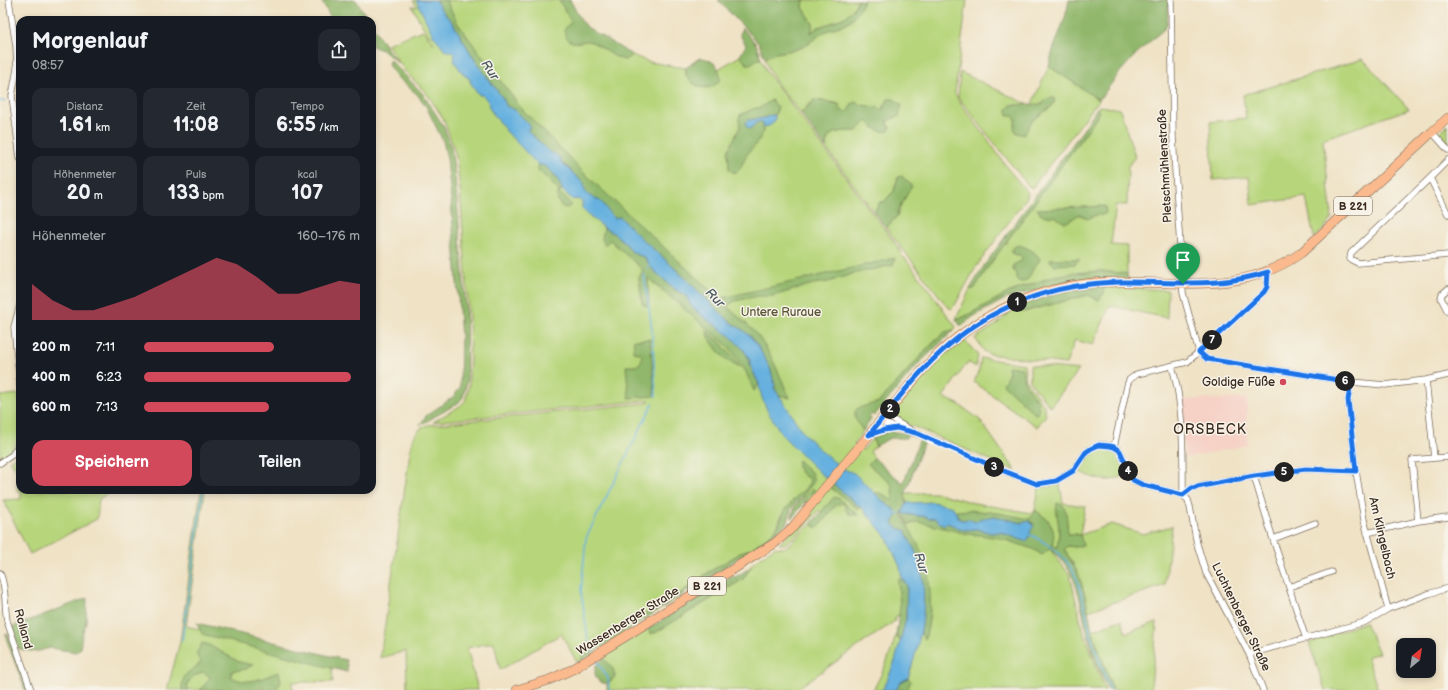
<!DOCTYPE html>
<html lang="de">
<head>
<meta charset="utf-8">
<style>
	body { margin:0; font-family:"Balsamiq Sans",sans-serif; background:#242831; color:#f1f3f6; height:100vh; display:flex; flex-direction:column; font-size:15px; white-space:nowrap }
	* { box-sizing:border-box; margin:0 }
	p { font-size:13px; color:#9ea1a6 }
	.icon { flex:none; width:22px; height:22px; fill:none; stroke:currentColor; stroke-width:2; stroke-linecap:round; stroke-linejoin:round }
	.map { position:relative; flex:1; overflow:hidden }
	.drawer { position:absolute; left:16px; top:16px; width:360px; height:478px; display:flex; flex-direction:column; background:#171b24; border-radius:12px; box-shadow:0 2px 6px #0003 }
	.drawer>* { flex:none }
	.needle { width:26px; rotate:30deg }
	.tools { position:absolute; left:1396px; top:638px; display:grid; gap:8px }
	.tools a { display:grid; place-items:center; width:40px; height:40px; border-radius:8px; background:#171b24; box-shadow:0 2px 6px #0003; font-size:20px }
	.pin { position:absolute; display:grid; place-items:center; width:34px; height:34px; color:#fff; margin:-41px -17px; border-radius:50% 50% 50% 0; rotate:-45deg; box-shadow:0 0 4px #0007 }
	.pin .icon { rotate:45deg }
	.km { position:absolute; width:20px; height:20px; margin:-10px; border-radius:50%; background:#222; color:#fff; font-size:11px; line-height:20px; text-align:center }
	.round { display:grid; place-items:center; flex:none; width:42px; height:42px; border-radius:12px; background:#242831 }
	.summary { display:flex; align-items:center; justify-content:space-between; height:68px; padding:0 16px }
	h1 { font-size:22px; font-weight:800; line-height:30px }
	.metrics { display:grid; grid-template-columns:repeat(3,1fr); gap:6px; height:68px; padding:4px 16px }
	.metrics div { display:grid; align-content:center; border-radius:10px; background:#242831; text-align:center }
	.metrics b { font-size:20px; font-weight:800 }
	.metrics small { font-size:11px; font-weight:400 }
	.metrics p { font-size:11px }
	.chart { height:112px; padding:8px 16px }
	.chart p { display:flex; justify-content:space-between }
	.chart svg { width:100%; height:72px; margin-top:4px; fill:#d1495b; opacity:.7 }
	.primary-button { display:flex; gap:8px; margin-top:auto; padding:8px 16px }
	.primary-button a { flex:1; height:46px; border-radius:12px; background:#d1495b; color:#fff; font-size:16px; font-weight:800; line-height:46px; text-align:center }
	.primary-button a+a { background:#242831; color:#f1f3f6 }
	ul { padding:0 16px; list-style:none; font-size:13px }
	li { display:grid; grid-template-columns:64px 48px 1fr; align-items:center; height:30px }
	li i { height:10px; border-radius:5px; background:#d1495b }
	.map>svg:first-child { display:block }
</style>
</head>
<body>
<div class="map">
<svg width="1448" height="690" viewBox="0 0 1448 690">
	<rect width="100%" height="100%" fill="#f7f3e8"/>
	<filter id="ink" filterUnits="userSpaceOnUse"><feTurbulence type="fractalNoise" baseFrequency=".025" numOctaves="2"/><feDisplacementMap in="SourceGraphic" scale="8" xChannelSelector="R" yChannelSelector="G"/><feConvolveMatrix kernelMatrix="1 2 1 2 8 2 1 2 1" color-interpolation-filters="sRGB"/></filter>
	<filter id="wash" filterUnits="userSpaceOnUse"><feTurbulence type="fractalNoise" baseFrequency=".012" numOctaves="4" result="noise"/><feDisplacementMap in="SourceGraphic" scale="16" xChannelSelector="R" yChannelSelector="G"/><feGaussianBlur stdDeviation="0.9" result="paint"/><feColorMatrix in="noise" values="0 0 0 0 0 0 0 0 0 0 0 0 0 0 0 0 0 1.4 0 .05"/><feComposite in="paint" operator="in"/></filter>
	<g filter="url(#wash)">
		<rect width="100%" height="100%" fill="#efe2c5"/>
		<path fill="#f6d1c6" d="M1247,398V445L1185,458L1180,400Z"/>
		<path fill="#b7d67c" stroke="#79804d" d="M413,0H565L579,24L631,57L632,55L649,62L686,68V71H715L740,56L759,49L760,58L761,59L767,72L901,251L902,257L905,258L925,284L956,327L954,330L945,332L928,348L879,402L876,403L857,421L863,431L854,444L863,450L872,439L876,446L870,451L874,458L873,459L907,486L905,493H938L974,503L1031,513L1052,526L1048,520L1035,510L1039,487L1060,485L1063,503L1085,506L1080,535L1112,524L1143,534L1172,526L1165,585L1088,611L1085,595L1073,563L1063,548L1068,546L1076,547L1080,536L1077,534H1068L1067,531V522L1058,514L1059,530L1058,547L1052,546L1049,548L1070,575L1082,627L1105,690H873C886,667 897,641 899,615L895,617V621L795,690H607V683H609L615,676C614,669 610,663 603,659L605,655L648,629L650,633H655L743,579L752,564L775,547L784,548L790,544L811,524L816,527L823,514L819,510C809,523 798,535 785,544H779L814,506L799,494L782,514L778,526L774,532L751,549L744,551L704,575L701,581L689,587L674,598L668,600L656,609L632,620L625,628L607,637L594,647L587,650L582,660L577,662L561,634L500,670L494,642L467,648L478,690H407L406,651L380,658L410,453C412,440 414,430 428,425L646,403L650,400L433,422L460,406L465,401L469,385L470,357L469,317L460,189L456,156L448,131L443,118L428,95L405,71L387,44L423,30L434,44L422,25L412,6L417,7Z
			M804,0H858L853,9L845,17L829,24L818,27L810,33L813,24L803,7Z
			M864,0H967L955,93L960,103L987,138L1008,169L1028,193L1027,197L976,267L955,305L951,309L947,306L886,228L897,216L902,203L896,183L894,191L884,202H880L874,212L826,148C826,135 832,132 845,131C847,130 849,131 851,131C858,130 863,125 867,120L873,127L890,128L887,121C897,115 898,116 901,104H885L876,120H840L836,103L818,100L808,105L801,114C788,97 770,79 765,58C773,51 790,52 800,48C809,45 815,37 823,33C828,29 834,28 840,26C852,22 859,11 864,0Z
			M1363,59L1409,109L1323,139L1332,218L1322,231L1314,238L1306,197L1252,205L1249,177L1213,180L1210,122L1246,118L1243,95Z
			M1049,66L1099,100L1031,189L958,97L960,72L1031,106Z
			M1099,106L1120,109L1135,157L1128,166L1127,205H1116L1111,245L1127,246V274L1101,271L1054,276L1008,293L964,317L956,319L970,289H973L975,288L988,267L1094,121L1100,112L1097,108Z
			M1448,125V144L1438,133Z
			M1105,286L1168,290L1167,318L1110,306L1093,345L1075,340L1066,364L989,354L984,351L975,338L996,325L1016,307L1023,312L1088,295L1099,300Z
			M963,339L978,355L976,367L968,362L943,397L958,404L979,419L1016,471L896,419L893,416L894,412L920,379L944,354Z
			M981,358L1024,364L1026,381L1044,406L1046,415L1037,427L974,382L979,370Z
			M1030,365L1079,370L1050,407L1030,382Z
			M18,394C20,403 20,411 20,420C20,440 17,448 0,460V396Z
			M1103,449C1118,452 1119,454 1124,468L1121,477C1107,484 1093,478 1080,472V469C1085,459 1091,451 1103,449Z
			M20,450V490H115L99,499L97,519L30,554L3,500L21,499V491H17L18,470L9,461L14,458Z
			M201,490H205L186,626L331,661L333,682H292L293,690H167L180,642Z
			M1121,620L1126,633L1157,622L1151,688L1153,690H1113L1092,630Z
			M1365,622L1379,653L1367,657L1378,690H1325L1309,643Z"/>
		<path fill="#91b76c" stroke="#667045" d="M321,0H356L368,20H332Z
			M435,0H446L458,24L521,108L584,173L725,304L723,298L895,258L893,265L852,274L828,282L813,284L773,296H758L735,301L727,306C735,315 746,322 754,331C771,351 779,375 790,398L779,395L776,392L770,368L752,338L743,330L733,324L725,317L670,264L641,238L608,214L595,198H592L587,194L578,179L569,168L561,163L528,131L530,125L515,110L506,106L504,100L476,62L453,23L444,13Z
			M559,0H570L581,20L588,28L632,55L625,60C613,58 603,47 592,42C585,39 577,45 570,41C566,38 565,34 564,30L571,22Z
			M718,0H804L803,7L813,24L811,33L818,27L829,24L845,17L853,9L858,0H864C859,13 851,23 837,27C833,29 827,30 823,33C815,37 809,45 800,48C790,52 773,51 765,58L759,44L755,39Z
			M1069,0H1169L1167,23L1165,28L1136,54L1120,72L1099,100L1049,66C1053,43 1066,23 1069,0Z
			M372,25L387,49L399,64L384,51L372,46Z
			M742,28L756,44L761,59C755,58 753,65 747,64L740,56L746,45L740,35Z
			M702,58C714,60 721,68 720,80C709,93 695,88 686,76V68L698,59Z
			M390,60L422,93L444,127L451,147L455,178L466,308L467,381L463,397L458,403L420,425L426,416L453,397L460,388L461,337L451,199L447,158L443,141L426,106L417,94L397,77L389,66L388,63Z
			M1048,98H1054L1055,101L1051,107L1032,121L1024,135L1017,133L1014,128L1016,120L1012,115H1008L1007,109L1011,105L1042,104Z
			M888,99H894L902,105L899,116L887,121L890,128L889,131C880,134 873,127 867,121L857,131C843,132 826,128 826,148L801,114L814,100L839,104L840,110L846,112L848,111L852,104L856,102C864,108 875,104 882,110L885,106Z
			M772,100L778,108L775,115H771L764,118L753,119V126L756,123L761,121L763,124V132L759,140L746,156L740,169L734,173L729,169L728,151L740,127L739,119L740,115L753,109L761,107Z
			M1097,108L1100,112L1094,121L988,267L975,288L973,289H970L984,266L1083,130Z
			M541,164L546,166L562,185V190L559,192L572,205L566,208C557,205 556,199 559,191L538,170V165Z
			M902,176L912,186L898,210L897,216L886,228L874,212L880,202H884L894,191L898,177Z
			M1105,206L1106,213L1102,215H1096L1087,219L1081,215H1078C1068,222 1065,226 1055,216C1047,217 1041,216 1037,209Z
			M604,228L612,231L627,245L633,253L644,257L653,270L676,290L686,296L691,306L701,315L730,336L743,349L750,360V365L759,384L754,391L746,372L729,347L648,278L649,305L646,306L642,304L639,278L643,270L610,240L605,245L602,239Z
			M1019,245C1029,248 1034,251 1040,259C1039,263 1036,264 1034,267C1029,275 1030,283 1019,282L1016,278V273L1013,270V265L1021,261L1022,258L1021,256L1011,253C1012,248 1014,246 1019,245Z
			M1050,259H1080L1075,264L1055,265L1051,262Z
			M1101,271L1127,274L1128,279L1110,278L1071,281L1033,291L1005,299L974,316L962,325H960L956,319L964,317L1008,293L1054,276L1073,273Z
			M1105,286L1104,293L1099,300L1088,295L1023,312H1020L1016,307L1064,291Z
			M706,330L721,343L740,367C724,362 712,345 706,330Z
			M954,330L919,363L874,416L872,414L869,416L871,419L863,431L855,418V412L858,408L879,402L928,348L945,332Z
			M650,339L655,396L629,398L626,366H636L641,362L642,356L639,353L633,352L634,340Z
			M1008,366L1022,368L1025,384L1037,401L1039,408L1038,413L1035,414L1003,384L1009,373Z
			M889,431L907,434L908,436L905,438H890L876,446L872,439Z
			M920,439L924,441L905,494L907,503L903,512L904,514L935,518L964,530L977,529L991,533L1000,532L1019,539L1031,534L1030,531L1034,524L1029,521L1022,523L994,516L973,522L971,520H963L959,519L955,511L969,510L998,513L1030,519L1035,510C1050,521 1057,527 1052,546L1057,547C1058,542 1059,537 1059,531C1059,524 1055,508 1057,503L1062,504L1066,511L1068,534L1080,535L1083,545L1076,547L1068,546L1064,549L1078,573L1085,595L1092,630L1113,690H1108C1101,673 1093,656 1089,638C1079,605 1081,570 1049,549L1042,555L1033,549L1000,538L980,535L967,534L924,523L917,522L909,525L902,512L901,513C909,529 920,545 925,563C932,587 932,615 925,639L921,633C923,612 926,585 920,565C917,553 910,542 905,530L897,528L893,523L896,516L895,510L884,502L875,493C882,491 887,498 893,501L892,485C885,477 876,472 868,464L874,458L903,484Z
			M798,460L812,473L814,482L791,509L788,522L771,537L582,660L581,658L583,654L587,650L594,647L607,637L625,628L632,620L656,609L668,600L674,598L689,587L701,581L704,575L744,551L751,549L774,532L778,526L785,510L796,497L806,488L810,481L809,478C801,475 796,469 798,460Z
			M834,484L860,507L859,510L831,488Z
			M812,489L815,490L792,518C791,508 804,496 812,489Z
			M834,497L840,499L858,515L849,514L846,510V507C843,503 841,503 836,505L820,525L816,527L811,524Z
			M751,567L743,579L655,633H650L648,629L732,576L736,577Z
			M899,578L904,581L907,585L906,619L902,638L900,640L896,637L900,607L898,579Z
			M87,598L86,622L82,635L80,649L76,652L50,648L35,652L19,649L12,627Z
			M197,623L346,660L347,666V672L202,634Z
			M8,634L29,690H25L5,635Z
			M202,643L209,645L239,662L253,665L246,669L232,671L231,677C250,686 260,678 279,672L281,681L276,690H264V688L257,690H200L207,682L210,677L203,672L192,677L187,685L188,690H182C182,672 189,673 201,663L196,654Z
			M603,659C610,663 614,669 615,676L609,683C597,685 593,676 596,665Z
			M908,678L911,681L907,690H896L901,682Z"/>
		<path fill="#66b1df" stroke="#506e7e" d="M416,0H435L444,13L453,23L476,62L504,100L506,106L515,110L530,125L528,131L551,153L556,154L561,160V163C570,168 575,177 584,183C584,186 584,189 586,192C590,198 595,197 600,201C607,206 607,214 615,218L620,217L641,238L670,264L725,317L733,324L743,330L752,338L759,348L770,368L775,385L774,388L779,395L802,431L816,446L833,461L846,470L854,473L884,502L895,510L897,516L893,523L897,528L905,530C910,542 918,554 921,567C925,590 925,617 919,640C916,653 912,666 908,678L901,682L896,690H882L886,683L895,661L906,619L907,585L902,579L900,567L887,538L864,510L820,473L783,436L768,412L762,398L759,386V384L750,365V360L743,349L730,336L701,315L691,306L686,296L676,290L653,270L644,257L633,253L627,245L615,234L604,228L582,209V201L576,199L573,200L562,190C561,182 548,163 538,165L507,132L489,108C490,103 486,98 482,95H479L470,82V79L464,75L454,61L455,57C453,51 452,51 446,51L433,35Z
			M771,115H775C776,124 771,125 763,128V124L761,121L756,123L750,129L747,128L745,123L748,120L764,118Z
			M933,502L953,507L959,519L963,520L968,519L976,522L979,519L994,516L1022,523L1029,521L1034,526C1029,530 1031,536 1027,541H1024L1000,532L991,533L977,529L964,530L947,523L945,525L940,523L935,518L928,519L927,517L904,514L903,512L907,503Z"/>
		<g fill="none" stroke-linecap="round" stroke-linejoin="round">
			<path stroke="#66b1df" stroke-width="1.5" d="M18,100L20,99
				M0,101H5
				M647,269L650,264
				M644,273L652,330L656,396
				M894,514L900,513
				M1029,534C1082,560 1078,584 1091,635C1096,654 1104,672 1110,690
				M182,640L203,490
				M593,652L589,646L581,591L586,538L653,403
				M596,659L608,678L609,690"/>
		</g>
	</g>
	<g filter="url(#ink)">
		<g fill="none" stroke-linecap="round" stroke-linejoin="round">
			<defs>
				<path id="minor" d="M9,0L16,46L17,69L12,96L20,158
					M1171,0L1173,138L1183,293L1199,352
					M1432,132L1448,150
					M1430,178L1448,160
					M1448,214L1430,178L1351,253L1350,259L1358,263L1448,255
					M1448,289L1442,294L1441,298L1448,312
					M20,305L14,327L20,387
					M1199,352L1207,359L1351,382L1385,385L1426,380L1448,375
					M1172,366C1184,407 1183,453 1183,495L1188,500L1190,507L1197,544L1206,573L1249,654L1263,690
					M1426,380L1434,458
					M1351,382L1348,400L1356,471L1364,520L1388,609
					M885,415L914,432
					M880,422L929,438L1004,471L1037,484L1056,481L1073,471L1086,452L1092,448L1099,445H1104L1114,447L1120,451L1133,480L1143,485L1183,495
					M871,434L884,430L895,428
					M1114,447L1127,386L1129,380L1137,374L1187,362L1199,352L1264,292L1267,287L1268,272
					M0,463L12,455L20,443
					M1254,476L1272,536L1306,639
					M1183,495L1192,488L1254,476L1306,469L1356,471
					M1418,521L1412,460L1448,457
					M1367,533L1418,521L1448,517
					M1273,539L1315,523
					M0,573C7,589 4,604 7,621L31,690
					M1289,587L1331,572
					M1249,654L1365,622L1388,609L1428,594L1448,588"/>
				<path id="primary" d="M517,690L549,680L573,669L775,543L793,527C818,496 844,465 870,434C892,407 914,377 940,352C982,314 1035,288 1092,283C1167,277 1234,300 1301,253L1432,132L1448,118"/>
			</defs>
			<use href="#minor" stroke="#7a6a58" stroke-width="7"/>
			<use href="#primary" stroke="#7a6a58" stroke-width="10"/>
			<use href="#minor" stroke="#fff" stroke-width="5.5"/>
			<use href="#primary" stroke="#fbba8d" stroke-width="9"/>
		</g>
	</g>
	<g fill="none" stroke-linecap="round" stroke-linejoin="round" filter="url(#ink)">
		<defs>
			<path id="route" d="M1268,272L1267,287L1264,292L1199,352L1207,359L1351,382L1348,400L1356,471L1306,469L1254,476L1192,488L1183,495L1143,485L1133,480L1120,451L1114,447L1110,446L1099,445L1092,448L1086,452L1073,471L1056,481L1037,484L1004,471L916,433L897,428L884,430L869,435C891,407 914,377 940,353C990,306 1053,283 1121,282C1173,281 1216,289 1268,272Z"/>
		</defs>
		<use href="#route" stroke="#fff" stroke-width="8"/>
		<use href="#route" stroke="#1a73e8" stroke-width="5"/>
	</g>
	<circle fill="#d1495b" stroke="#f7f3e8" stroke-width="1.5" cx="1283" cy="382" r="4"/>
	<g text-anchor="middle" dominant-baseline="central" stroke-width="3" stroke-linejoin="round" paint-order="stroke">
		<g fill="#f7f3e8" stroke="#73665b" stroke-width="1">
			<rect x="1334" y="197" width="38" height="18" rx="3"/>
			<rect x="688" y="577" width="38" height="18" rx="3"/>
		</g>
		<g font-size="11" font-weight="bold" fill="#3b2a1e">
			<text x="1353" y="206">B 221</text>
			<text x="707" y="586">B 221</text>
		</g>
		<g font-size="12" fill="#3b2a1e" stroke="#f7f3e8">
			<text transform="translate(1165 166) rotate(-93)">Pletschmühlenstraße</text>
			<text transform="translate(1382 538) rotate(77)">Am Klingelbach</text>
			<text transform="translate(1241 617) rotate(64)">Luchtenberger Straße</text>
			<text transform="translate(628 621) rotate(-32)">Wassenberger Straße</text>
			<text transform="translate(23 629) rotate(75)">Rolland</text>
		</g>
		<g font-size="12" fill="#5a5536" stroke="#f7f3e8">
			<text x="781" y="312">Untere Ruraue</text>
		</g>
		<g font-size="12" fill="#3b2a1e" stroke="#f7f3e8" text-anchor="end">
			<text x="1275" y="382">Goldige Füße</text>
		</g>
		<g font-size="13" font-style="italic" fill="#4a5962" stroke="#f7f3e8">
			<text transform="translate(490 70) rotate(56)">Rur</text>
			<text transform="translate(715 298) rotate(45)">Rur</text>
			<text transform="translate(921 563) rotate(72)">Rur</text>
		</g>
		<g font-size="14" letter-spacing="1" fill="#3b2a1e" stroke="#f7f3e8">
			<text x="1210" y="429">ORSBECK</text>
		</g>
	</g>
</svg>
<div class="tools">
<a><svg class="needle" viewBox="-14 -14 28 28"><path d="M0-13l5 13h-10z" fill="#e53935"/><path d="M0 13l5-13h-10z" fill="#9ea1a6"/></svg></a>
</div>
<div class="pin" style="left:1183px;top:284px;background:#1e9e55"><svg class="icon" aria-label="arrive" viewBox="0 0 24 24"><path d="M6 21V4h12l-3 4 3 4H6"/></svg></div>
<b class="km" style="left:1017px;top:302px">1</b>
<b class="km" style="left:890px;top:409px">2</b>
<b class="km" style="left:994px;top:467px">3</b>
<b class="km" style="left:1128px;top:471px">4</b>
<b class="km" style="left:1284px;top:472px">5</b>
<b class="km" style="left:1345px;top:381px">6</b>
<b class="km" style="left:1212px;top:340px">7</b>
<section class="drawer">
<div class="summary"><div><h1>Morgenlauf</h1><p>08:57</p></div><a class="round"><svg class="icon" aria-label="share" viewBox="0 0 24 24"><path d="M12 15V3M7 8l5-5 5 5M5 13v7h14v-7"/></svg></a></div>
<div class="metrics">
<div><p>Distanz</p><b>1.61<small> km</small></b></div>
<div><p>Zeit</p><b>11:08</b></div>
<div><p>Tempo</p><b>6:55<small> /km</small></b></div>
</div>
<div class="metrics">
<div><p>Höhenmeter</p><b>20<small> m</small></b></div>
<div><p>Puls</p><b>133<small> bpm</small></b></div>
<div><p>kcal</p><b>107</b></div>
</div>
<div class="chart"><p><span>Höhenmeter</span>160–176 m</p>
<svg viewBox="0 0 160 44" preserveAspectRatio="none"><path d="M0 44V22L10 32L20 38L30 38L40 34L50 30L60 24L70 18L80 12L90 6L100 10L110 18L120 28L130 28L140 24L150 20L160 22V44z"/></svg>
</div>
<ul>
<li><b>200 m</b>7:11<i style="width:60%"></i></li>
<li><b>400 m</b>6:23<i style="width:96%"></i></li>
<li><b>600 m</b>7:13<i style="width:58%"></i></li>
</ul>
<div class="primary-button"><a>Speichern</a><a>Teilen</a></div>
</section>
</div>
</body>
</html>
